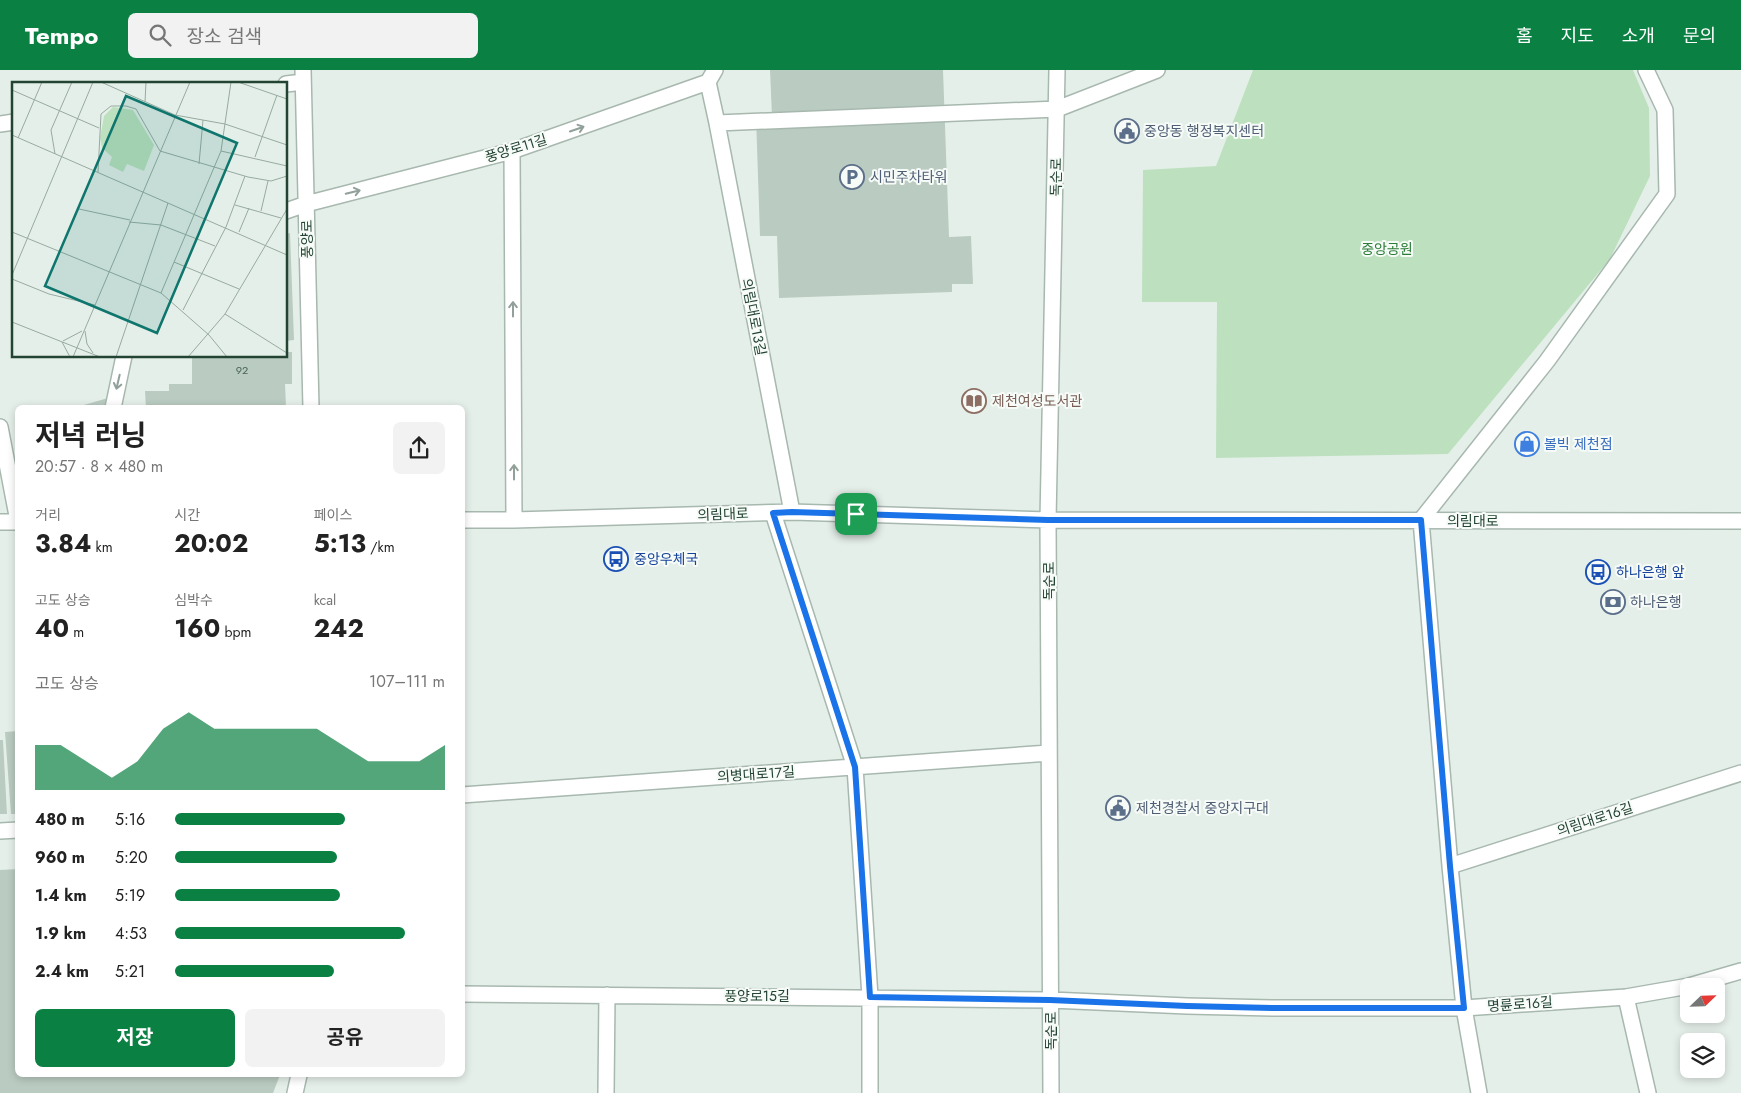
<!DOCTYPE html>
<html lang="ko">
<head>
<meta charset="utf-8">
<style>
	body { margin:0; font-family:Jost,"Noto Sans KR",sans-serif; background:#f2f2f2; color:#222; height:100vh; display:flex; flex-direction:column; font-size:19px; white-space:nowrap }
	* { box-sizing:border-box; margin:0 }
	p { font-size:16px; color:#767676 }
	.icon { flex:none; width:28px; height:28px; fill:none; stroke:currentColor; stroke-width:2; stroke-linecap:round; stroke-linejoin:round }
	.map { position:relative; flex:1; overflow:hidden }
	.side { position:absolute; left:15px; top:335px; width:450px; height:672px; display:flex; flex-direction:column; background:#fff; border-radius:8px; box-shadow:0 2px 8px #0003 }
	.side>* { flex:none }
	.needle { width:32px; rotate:67deg }
	.buttons { position:absolute; left:1680px; top:908px; display:grid; gap:10px }
	.buttons a { display:grid; place-items:center; width:45px; height:45px; border-radius:8px; background:#fff; box-shadow:0 2px 8px #0003; font-size:25px }
	.pin { position:absolute; display:grid; place-items:center; width:42px; height:42px; color:#fff; margin:-21px; border-radius:10px; box-shadow:0 2px 8px #0006 }
	.round { display:grid; place-items:center; flex:none; width:52px; height:52px; border-radius:8px; background:#f2f2f2 }
	.head { display:flex; align-items:center; justify-content:space-between; height:85px; padding:0 20px }
	h1 { font-size:28px; font-weight:700; line-height:38px }
	.stats { display:grid; grid-template-columns:repeat(3,1fr); gap:8px; height:85px; padding:5px 20px }
	.stats div { display:grid; align-content:center }
	.stats b { font-size:25px; font-weight:700 }
	.stats small { font-size:14px; font-weight:400 }
	.stats p { font-size:14px }
	.chart { height:140px; padding:10px 20px }
	.chart p { display:flex; justify-content:space-between }
	.chart svg { width:100%; height:90px; margin-top:5px; fill:#0b8043; opacity:.7 }
	.action { display:flex; gap:10px; margin-top:auto; padding:10px 20px }
	.action a { flex:1; height:58px; border-radius:8px; background:#0b8043; color:#fff; font-size:20px; font-weight:700; line-height:58px; text-align:center }
	.action a+a { background:#f2f2f2; color:#222 }
	ul { padding:0 20px; list-style:none; font-size:16px }
	li { display:grid; grid-template-columns:80px 60px 1fr; align-items:center; height:38px }
	li i { height:12px; border-radius:6px; background:#0b8043 }
	header { display:flex; align-items:center; gap:30px; box-sizing:border-box; height:70px; padding:0 25px; background:#0b8043; color:#fff }
	header strong { font-size:24px }
	nav { display:flex; gap:28px; margin-inline-start:auto; font-size:18px }
	.search { width:350px; height:45px; background:#f2f2f2; display:flex; align-items:center; gap:12px; box-sizing:border-box; padding:0 18px; border-radius:8px; color:#767676; font-size:19px }
	.map>svg:first-child { display:block }
</style>
</head>
<body>
<header>
<strong>Tempo</strong>
<div class="search"><svg class="icon" aria-label="search" viewBox="0 0 24 24"><circle cx="10" cy="10" r="6"/><path d="M15 15l6 6"/></svg>장소 검색</div>
<nav><a>홈</a><a>지도</a><a>소개</a><a>문의</a></nav>
</header>
<div class="map">
<svg width="1741" height="1023" viewBox="0 0 1741 1023">
	<rect width="100%" height="100%" fill="#e5efe9"/>
	<path fill="#bde1bf" d="M1253,0H1633L1649,38L1650,106L1610,189L1448,384L1216,388L1217,232H1142L1143,100L1216,96Z"/>
	<path fill="#bacbc1" d="M770,0H943L949,167L971,166L973,214H952V222L779,228L777,166H760L756,47H772Z
		M290,163L294,270L286,271V164Z
		M286,282H292V314H285L286,338H146L145,321H169V314H192V286H286Z
		M108,328L105,338H77V337Z
		M18,661V744H11L5,662Z
		M0,670H3L7,744H0Z
		M18,799V1005H280L273,1023H0V800Z"/>
	<g fill="none" stroke-linecap="round" stroke-linejoin="round">
		<defs>
			<path id="minor" d="M303,0L311,338
				M708,12L717,53L792,442
				M286,14L303,12
				M717,53L1057,39L1157,0
				M0,54L14,52
				M512,81L514,450
				M286,141L306,134L512,81L708,12L715,0
				M113,338L124,286
				M0,357L18,451
				M773,443L855,697L870,927V1023
				M462,450H514L792,442L1048,450L1741,451
				M0,452H18
				M462,725L1049,683
				M0,761L18,760
				M1450,796L1741,703
				M1689,916L1741,901
				M462,924L1051,930L1187,936L1273,938H1464L1626,927L1689,916
				M1626,927L1648,1023
				M295,1023L299,1005
				M606,1023L607,925
				M1051,1023L1048,450L1057,0
				M1479,1023L1464,938L1450,796L1421,450L1547,291L1667,124L1665,40L1646,0"/>
		</defs>
		<use href="#minor" stroke="#a7b8af" stroke-width="18"/>
		<use href="#minor" stroke="#fff" stroke-width="15"/>
	</g>
	<defs><path id="oneway-shaft" d="M-6 0H5M1.5-3L5.5 0L1.5 3" fill="none" stroke-width="1.6" stroke-linecap="round" stroke-linejoin="round" transform="scale(1.25)"/></defs>
	<g stroke="#91a199">
		<use href="#oneway-shaft" transform="translate(577 59) rotate(-19)"/>
		<use href="#oneway-shaft" transform="translate(353 122) rotate(-14)"/>
		<use href="#oneway-shaft" transform="translate(513 239) rotate(-90)"/>
		<use href="#oneway-shaft" transform="translate(118 312) rotate(103)"/>
		<use href="#oneway-shaft" transform="translate(514 402) rotate(-90)"/>
	</g>
	<g fill="none" stroke-linecap="round" stroke-linejoin="round">
		<defs>
			<path id="route" d="M792,442L1048,450H1421L1450,796L1464,938H1273L1187,936L1050,930L870,927L855,697L773,443Z"/>
		</defs>
		<use href="#route" stroke="#fff" stroke-width="10"/>
		<use href="#route" stroke="#1a73e8" stroke-width="6"/>
	</g>
	<defs>
		<symbol id="civic-ring" viewBox="-11 -11 22 22"><circle r="9.5" fill="#f7fbf8" stroke="#5c6f8a" stroke-width="1.5"/><path d="M-.6-6.5H3V-4.5H.6V-3L4-1V1h2V6H-6V1h2V-1L-.6-3ZM-1.2 2.5V6h2.4V2.5Z" fill="#5c6f8a"/></symbol>
		<symbol id="parking-ring" viewBox="-11 -11 22 22"><circle r="9.5" fill="#f7fbf8" stroke="#5c6f8a" stroke-width="1.5"/><path d="M-3.5-5.5H1a3.5 3.5 0 0 1 0 7H-1V5.5H-3.5ZM-1-3.4V-.6H.8a1.4 1.4 0 0 0 0-2.8Z" fill="#5c6f8a"/></symbol>
		<symbol id="library-ring" viewBox="-11 -11 22 22"><circle r="9.5" fill="#f7fbf8" stroke="#8d6e63" stroke-width="1.5"/><path d="M-6-4Q-3-5.5-.7-3.5V5Q-3 3-6 4ZM6-4Q3-5.5 .7-3.5V5Q3 3 6 4Z" fill="#8d6e63"/></symbol>
		<symbol id="shop-ring" viewBox="-11 -11 22 22"><circle r="9.5" fill="#f7fbf8" stroke="#3f7fe0" stroke-width="1.5"/><path d="M-5-2.5h2.3a2.7 3.5 0 0 1 5.4 0H5L5.5 6h-11ZM-1.5-2.5h3a1.5 2.3 0 0 0-3 0Z" fill="#3f7fe0"/></symbol>
		<symbol id="bus-ring" viewBox="-11 -11 22 22"><circle r="9.5" fill="#f7fbf8" stroke="#1a4fb4" stroke-width="1.5"/><path d="M-5-6H5V4H4V6H2V4H-2V6H-4V4H-5ZM-3.5-4V0h7V-4ZM-3.5 1.2v1.5H-2V1.2ZM2 1.2v1.5H3.5V1.2Z" fill="#1a4fb4"/></symbol>
		<symbol id="bank-ring" viewBox="-11 -11 22 22"><circle r="9.5" fill="#f7fbf8" stroke="#5c6f8a" stroke-width="1.5"/><path d="M-6-4H6V4H-6ZM0-2.3a2.3 2.3 0 1 0 0 4.6a2.3 2.3 0 1 0 0-4.6Z" fill="#5c6f8a"/></symbol>
	</defs>
	<g fill-rule="evenodd">
		<use href="#civic-ring" x="1113" y="47" width="28" height="28"/>
		<use href="#parking-ring" x="838" y="93" width="28" height="28"/>
		<use href="#library-ring" x="960" y="317" width="28" height="28"/>
		<use href="#shop-ring" x="1513" y="360" width="28" height="28"/>
		<use href="#bus-ring" x="602" y="475" width="28" height="28"/>
		<use href="#bus-ring" x="1584" y="488" width="28" height="28"/>
		<use href="#bank-ring" x="1599" y="518" width="28" height="28"/>
		<use href="#civic-ring" x="1104" y="724" width="28" height="28"/>
	</g>
	<g text-anchor="middle" dominant-baseline="central" stroke-width="4" stroke-linejoin="round" paint-order="stroke">
		<g font-size="11" fill="#496556">
			<text x="242" y="300">92</text>
		</g>
		<g font-size="14" fill="#4e5e75" stroke="#f7fbf8" text-anchor="start">
			<text x="1144" y="61">중앙동 행정복지센터</text>
			<text x="870" y="107">시민주차타워</text>
			<text x="1630" y="532">하나은행</text>
			<text x="1136" y="738">제천경찰서 중앙지구대</text>
		</g>
		<g font-size="14" fill="#234333" stroke="#f7fbf8">
			<text transform="translate(516 78) rotate(-17)">풍양로11길</text>
			<text transform="translate(1056 107) rotate(-89)">독순로</text>
			<text transform="translate(307 169) rotate(-91)">풍양로</text>
			<text transform="translate(754 247) rotate(79)">의림대로13길</text>
			<text transform="translate(723 444) rotate(-2)">의림대로</text>
			<text x="1473" y="451">의림대로</text>
			<text transform="translate(1049 511) rotate(-90)">독순로</text>
			<text transform="translate(756 704) rotate(-4)">의병대로17길</text>
			<text transform="translate(1595 749) rotate(-18)">의림대로16길</text>
			<text x="757" y="926">풍양로15길</text>
			<text transform="translate(1520 934) rotate(-4)">명륜로16길</text>
			<text transform="translate(1051 961) rotate(-90)">독순로</text>
		</g>
		<g font-size="14" fill="#297d37" stroke="#f7fbf8">
			<text x="1387" y="179">중앙공원</text>
		</g>
		<g font-size="14" fill="#785e54" stroke="#f7fbf8" text-anchor="start">
			<text x="992" y="331">제천여성도서관</text>
		</g>
		<g font-size="14" fill="#366cbe" stroke="#f7fbf8" text-anchor="start">
			<text x="1544" y="374">볼빅 제천점</text>
		</g>
		<g font-size="14" fill="#164399" stroke="#f7fbf8" text-anchor="start">
			<text x="634" y="489">중앙우체국</text>
			<text x="1616" y="502">하나은행 앞</text>
		</g>
	</g>
	<g transform="translate(12 12)">
		<rect width="275" height="275" fill="#e5efe9"/>
		<path d="M101,25L121,28L142,63L132,89L115,82L111,90L97,83L100,75L90,66L88,56L92,34Z" fill="#bde1bf"/>
		<path fill="none" stroke="#97aaa0" stroke-width="1" d="M89,0L163,33L213,42L275,63M226,0L275,17M0,8L87,46M133,20L134,0M0,53L275,173M6,56L30,0M209,69L275,84M43,72L39,48L60,0M243,75L265,13M187,82L191,38M86,90L89,32L99,24H114L124,27L148,69L236,95L259,99L275,94M223,123L269,136M67,127L118,138M249,129L256,99M117,140L149,143L203,164M0,150L149,211L197,253L215,275M227,150L237,126M162,180L227,207M0,193L81,0M0,197L37,212L83,223M149,211L209,69L219,0M171,228L214,145L233,94M213,232L275,271M0,240L88,275M73,249L75,262L81,271M51,259L70,249M50,260L58,275M61,275L178,0M104,275L156,121M176,275L213,232L275,127"/>
		<path fill="#0f766e" fill-opacity="0.15" stroke="#0f766e" stroke-width="2.5" d="M114,14L225,61L145,251L33,204Z"/>
		<rect width="275" height="275" fill="none" stroke="#234333" stroke-width="2.5"/>
	</g>
</svg>
<div class="buttons">
<a><svg class="needle" viewBox="-14 -14 28 28"><path d="M0-13l5 13h-10z" fill="#e53935"/><path d="M0 13l5-13h-10z" fill="#767676"/></svg></a>
<a><svg class="icon" aria-label="layers" viewBox="0 0 24 24"><path d="M12 4l9 5-9 5-9-5zM3 14l9 5 9-5"/></svg></a>
</div>
<div class="pin" style="left:856px;top:444px;background:#1e9e55"><svg class="icon" aria-label="arrive" viewBox="0 0 24 24"><path d="M6 21V4h12l-3 4 3 4H6"/></svg></div>
<section class="side">
<div class="head"><div><h1>저녁 러닝</h1><p>20:57 · 8 × 480 m</p></div><a class="round"><svg class="icon" aria-label="share" viewBox="0 0 24 24"><path d="M12 15V3M7 8l5-5 5 5M5 13v7h14v-7"/></svg></a></div>
<div class="stats">
<div><p>거리</p><b>3.84<small> km</small></b></div>
<div><p>시간</p><b>20:02</b></div>
<div><p>페이스</p><b>5:13<small> /km</small></b></div>
</div>
<div class="stats">
<div><p>고도 상승</p><b>40<small> m</small></b></div>
<div><p>심박수</p><b>160<small> bpm</small></b></div>
<div><p>kcal</p><b>242</b></div>
</div>
<div class="chart"><p><span>고도 상승</span>107–111 m</p>
<svg viewBox="0 0 160 44" preserveAspectRatio="none"><path d="M0 44V22L10 22L20 30L30 38L40 30L50 14L60 6L70 14L80 14L90 14L100 14L110 14L120 22L130 30L140 30L150 30L160 22V44z"/></svg>
</div>
<ul>
<li><b>480 m</b>5:16<i style="width:63%"></i></li>
<li><b>960 m</b>5:20<i style="width:60%"></i></li>
<li><b>1.4 km</b>5:19<i style="width:61%"></i></li>
<li><b>1.9 km</b>4:53<i style="width:85%"></i></li>
<li><b>2.4 km</b>5:21<i style="width:59%"></i></li>
</ul>
<div class="action"><a>저장</a><a>공유</a></div>
</section>
</div>
</body>
</html>
